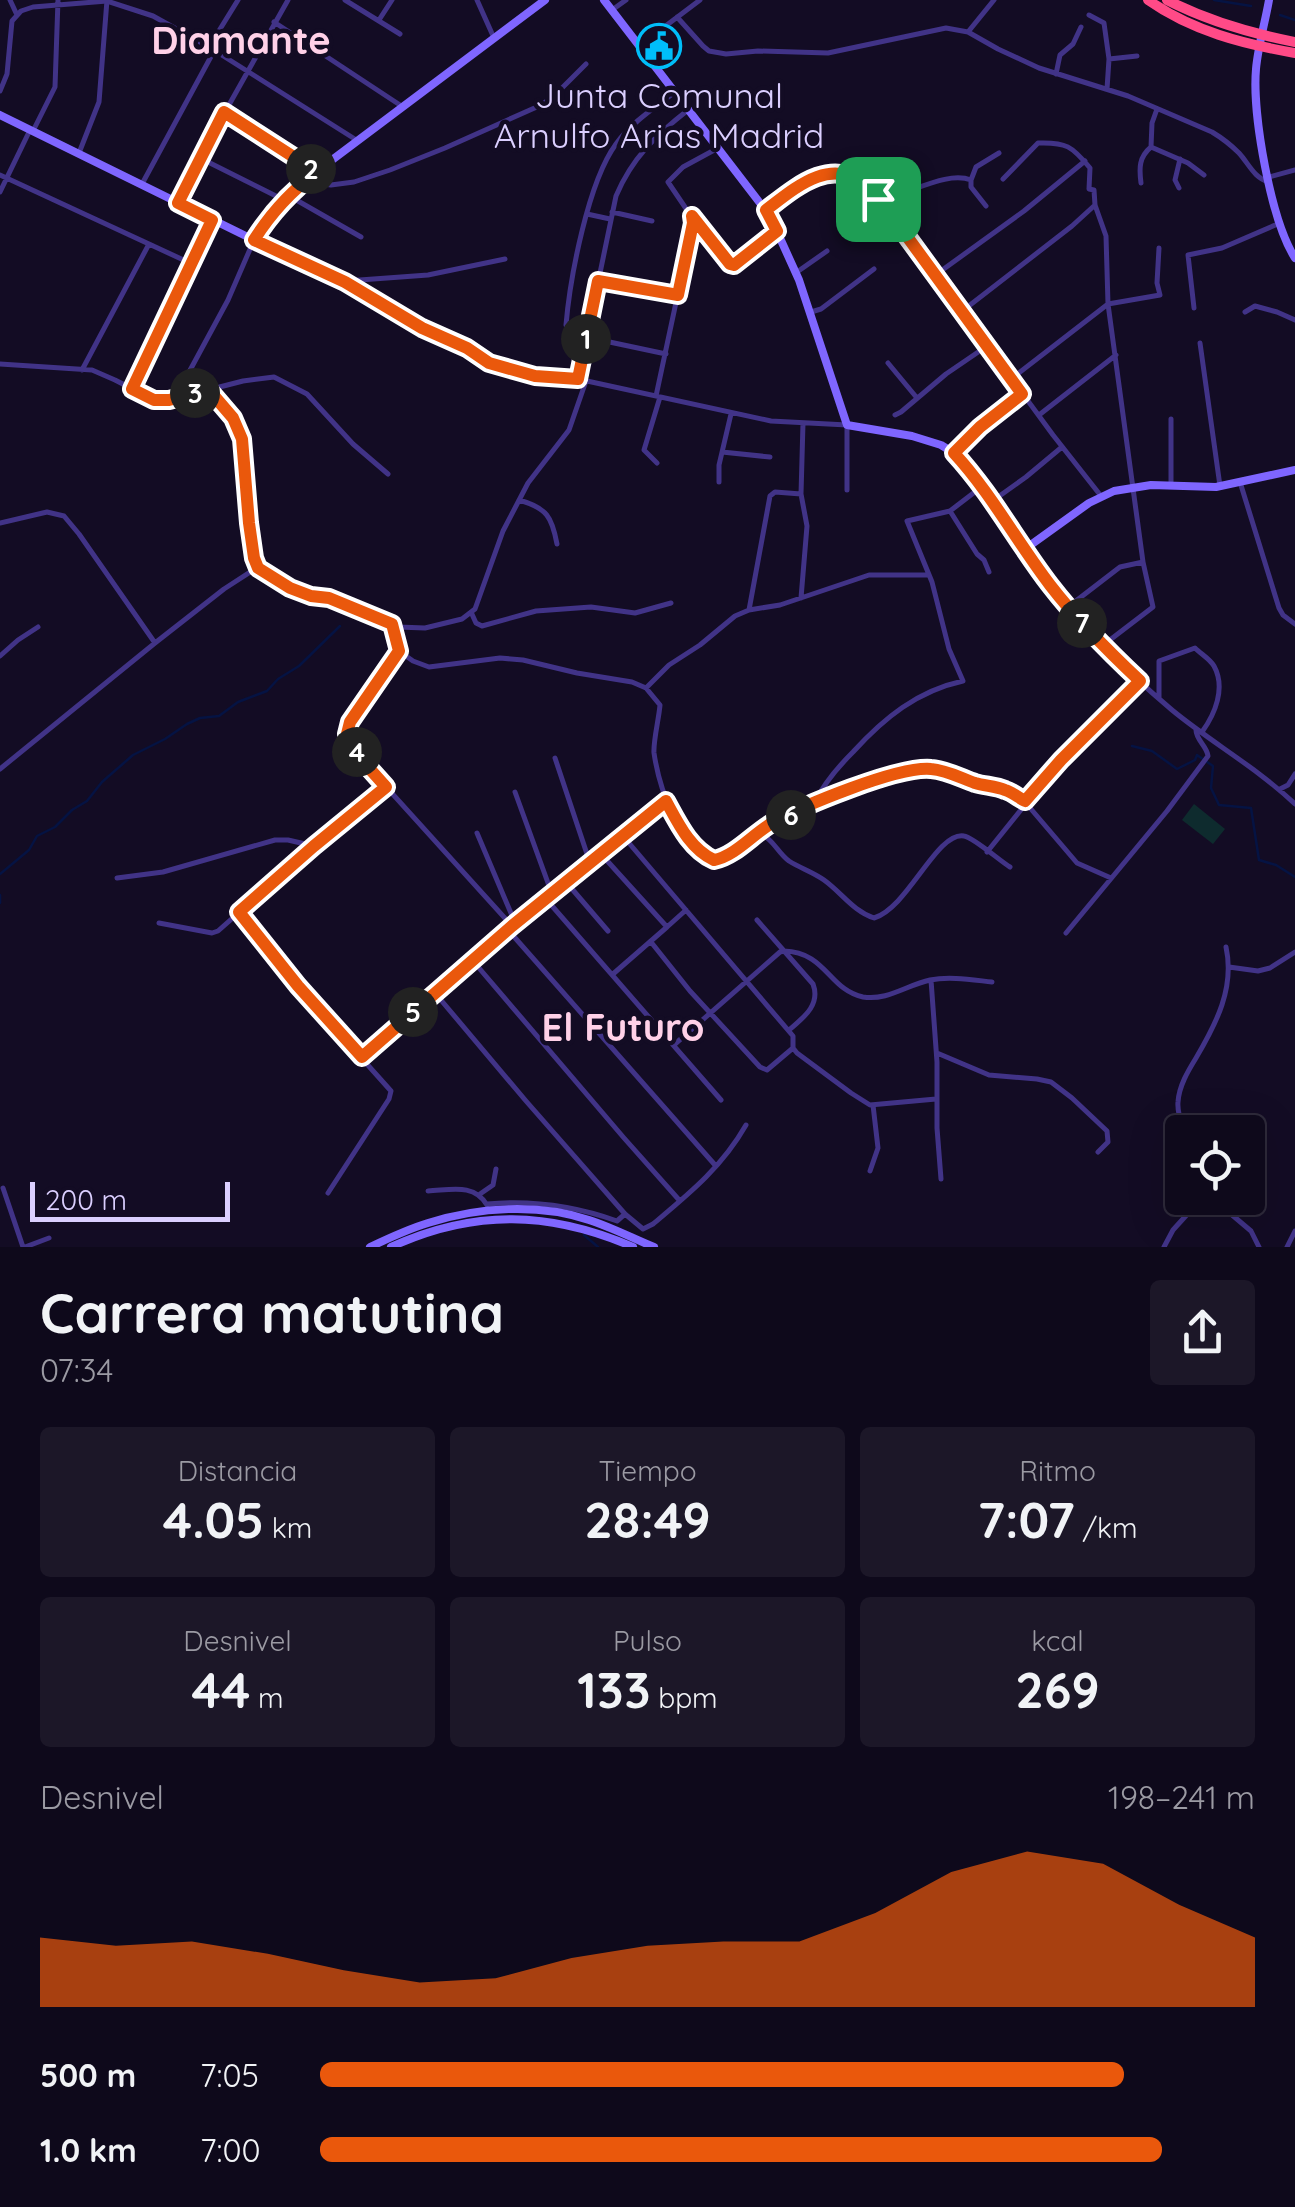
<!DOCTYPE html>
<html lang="es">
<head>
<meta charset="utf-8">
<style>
	body { margin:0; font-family:Quicksand,sans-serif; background:#1c1728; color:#f1f3f6; height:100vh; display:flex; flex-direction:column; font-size:38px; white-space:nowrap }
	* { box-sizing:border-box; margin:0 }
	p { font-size:32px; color:#9b9aa3 }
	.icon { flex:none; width:55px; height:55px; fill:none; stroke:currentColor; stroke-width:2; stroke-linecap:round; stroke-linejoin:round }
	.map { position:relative; height:1247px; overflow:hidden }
	.drawer { display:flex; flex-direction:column; background:#0e091b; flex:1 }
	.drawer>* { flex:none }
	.controls { position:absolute; left:1165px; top:1115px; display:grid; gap:20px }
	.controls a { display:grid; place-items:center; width:100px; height:100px; border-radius:10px; background:#0e091b; box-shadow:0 10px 40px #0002,0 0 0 2px #2e2a3a; font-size:50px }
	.scale { position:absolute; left:30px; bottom:25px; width:200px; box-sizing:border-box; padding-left:10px; border:5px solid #dbcfff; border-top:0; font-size:28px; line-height:35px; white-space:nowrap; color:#dbcfff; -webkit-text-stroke:8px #130c24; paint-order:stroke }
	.pin { position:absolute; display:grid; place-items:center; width:85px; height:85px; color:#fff; margin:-42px; border-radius:20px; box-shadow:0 5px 15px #0006 }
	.km { position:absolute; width:50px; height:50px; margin:-25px; border-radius:50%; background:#222; color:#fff; font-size:28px; line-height:50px; text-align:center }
	.round { display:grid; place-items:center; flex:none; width:105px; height:105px; border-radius:10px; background:#1c1728 }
	.overview { display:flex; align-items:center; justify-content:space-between; height:170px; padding:0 40px }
	h1 { font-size:55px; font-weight:700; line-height:75px }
	.stats { display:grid; grid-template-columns:repeat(3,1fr); gap:15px; height:170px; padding:10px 40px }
	.stats div { display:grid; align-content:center; border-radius:10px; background:#1c1728; text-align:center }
	.stats b { font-size:50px; font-weight:700 }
	.stats small { font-size:28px; font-weight:400 }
	.stats p { font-size:28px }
	.chart { height:280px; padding:20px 40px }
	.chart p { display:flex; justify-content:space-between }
	.chart svg { width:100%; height:180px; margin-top:10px; fill:#ea580c; opacity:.7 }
	ul { padding:0 40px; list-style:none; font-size:32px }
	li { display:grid; grid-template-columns:160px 120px 1fr; align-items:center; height:75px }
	li i { height:25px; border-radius:12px; background:#ea580c }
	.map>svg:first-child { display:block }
</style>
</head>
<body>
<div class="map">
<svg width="1295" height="1247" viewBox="0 0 1295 1247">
	<rect width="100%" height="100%" fill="#130c24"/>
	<path fill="#0e2b2e" d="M1194,804L1225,829L1213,844L1182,820Z"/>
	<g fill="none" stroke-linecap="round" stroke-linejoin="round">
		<path stroke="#051343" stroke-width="2.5" d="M1214,0L1251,6
			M1280,15L1295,20
			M1132,746L1152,751L1177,769L1195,760L1197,755L1213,766L1211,788L1219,805L1251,808L1259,860L1276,865L1295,877
			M0,874L29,850L37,836L55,827L72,810L87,801L102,782L133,755L165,739L187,724L200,718L219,716L238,702L267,691L278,679L299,666L340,626
			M0,895V903
			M584,1235L598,1247"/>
		<path stroke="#413387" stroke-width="5" d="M10,0L17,15
			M345,0L400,34
			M477,0L494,38
			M612,10L626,0
			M1089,15L1104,23L1109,59L1107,89
			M677,17L703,46L709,51L726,54L758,51L828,53L946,28L968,32L998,49L1039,68L1128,96L1212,132C1222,138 1231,145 1239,153C1249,164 1254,178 1269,182
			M379,20L392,0
			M274,22L403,107
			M968,32L994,0
			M639,46L700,0
			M209,47L238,0
			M1109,59L1137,56
			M1056,74L1060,55L1073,44L1081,27
			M0,91L7,74L12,21L21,11L33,7L107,1L153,16L209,47L358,141
			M1157,109L1152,123L1151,147L1188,163L1204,175
			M225,112L317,172
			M33,131L55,87L58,0
			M718,148L683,167L668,182L691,216L731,264L734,265L740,262L775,232
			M79,153L99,102L107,0
			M202,159L284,200
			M0,175L190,263
			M1269,177L1295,170
			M1003,179L1038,143C1066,142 1072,146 1090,168L1089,189L1094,190L1095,205L1106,236L1108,304L1143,562L1153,607L1102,646
			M971,180L976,167L999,153
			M304,181L331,185L354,182L390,170L445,148L539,106L553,97L586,64
			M1141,183C1139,168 1139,157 1151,147
			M142,184L214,51
			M1179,188L1175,180L1180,159
			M0,192L30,130
			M291,197L361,237
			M877,199C906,197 945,170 971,180V187L986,206
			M178,203L225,112L288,0
			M767,209C796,187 829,155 865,185C873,192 880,202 887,209L1053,435L1101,496
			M612,212L652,221
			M587,214L610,219
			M797,272L827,251
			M934,276L1024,211L1085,161
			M346,281L428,275L505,259
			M598,281L678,295
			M1194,308L1188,255L1222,248L1280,223
			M811,312L821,309L874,269
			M961,312L1072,226L1095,205
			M1245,312L1255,306L1277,312L1295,320
			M566,325C570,278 588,182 616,144C631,123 654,108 675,92
			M586,337L666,354
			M1200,343L1220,486
			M888,363L917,398
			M0,364L92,370L115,380L154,400H169L243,381L274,377L307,394L353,444L388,474
			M82,370L149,244
			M578,379L616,196C632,158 656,135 688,110
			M1011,379L1108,304L1160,295L1157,283L1159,248
			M132,388L212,219
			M209,389L233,418L242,439L249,523L254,558L258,567L290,588L311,596L329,597L398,627L425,628L462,619L475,609L503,531L528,483L569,430L586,381
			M656,396L693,223L692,218
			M175,398L228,300L254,240L345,282L421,328L467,348L489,363L510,371L535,376L587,381L771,421L847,425V490
			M895,415L901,412L946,374L987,346
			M1039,415L1116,355
			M722,452L770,457
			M954,453L980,427L1022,394
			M657,463L644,450L660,397
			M719,482V465L731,414
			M1240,482L1279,608L1283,615L1295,624
			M1171,486V419
			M519,500C547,508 552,517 557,544
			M991,502L1026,477L1062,447
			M950,511L977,554L984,560L989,572
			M0,523L47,512L64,516L79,534L155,643
			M1025,549C1066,609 1116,663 1172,710C1212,743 1256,767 1295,804
			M801,598L807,526L801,494L803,423
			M1068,607L1120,567L1143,562
			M749,610L770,496L775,492L801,494
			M471,612L476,623L482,626L536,611L591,607L635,613L671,603
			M392,624L399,651L413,661L429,667L500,658L523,660L577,673L632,682L646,688L660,705C659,718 653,742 654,753C660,793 677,835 710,859C728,861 753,835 769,825C799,806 896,767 930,769C948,769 965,781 982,785C989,787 998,787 1005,790C1012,792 1019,798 1025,801
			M399,651L350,722L347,735L360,758L512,926
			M0,656L18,640L38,627
			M646,688L669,665L700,645L735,616L749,610L780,605L869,575H929
			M1159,697V661L1195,648C1201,654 1210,659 1214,666C1226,688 1215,714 1202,732
			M555,758L590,863
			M0,769L155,643L224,589L258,567
			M1280,789L1288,785L1295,774
			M515,792L552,894
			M815,802C824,783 838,767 853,752C884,718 917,691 963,681L949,649L932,582L907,521L950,511L980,488
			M1025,802L1077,863L1111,878
			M477,833L516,925
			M761,834C773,839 778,853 789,861C800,868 813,872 824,880C842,893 853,911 874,918C908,908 937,831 964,836C973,837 1000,861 1010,867
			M623,836L793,1036V1048L797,1053L851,1093L870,1105L936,1099
			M987,852L1061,760L1140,681
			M601,854L667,927L686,910
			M117,878L163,872L275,840H288L314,846
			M566,882L608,931
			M546,899L721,1100
			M239,912L298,987L391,1091L389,1099L328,1193
			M757,920L813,984C821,1005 803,1018 789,1030
			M159,923L212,933L218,931L314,846L386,787
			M509,931L715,1165
			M1066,933L1167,811L1208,756C1207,746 1196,740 1196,730
			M651,942L690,991L760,1067L767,1070L793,1048
			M473,961L624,1138L680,1201
			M1229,967L1258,971L1270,968L1295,952
			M613,974L667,927
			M931,980L937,1062V1128L941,1179
			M435,993L526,1101L625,1214L643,1229L653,1224C690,1193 722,1167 746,1125
			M675,1044L780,952L784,951C826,952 829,990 863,997C887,1001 907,985 930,980C950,976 973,980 992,982
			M937,1053L989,1075L1037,1079L1051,1082L1072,1098L1107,1131L1108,1142L1098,1152
			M361,1057L512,926L666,801
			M1184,1132C1181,1123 1177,1112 1178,1102C1179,1086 1188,1071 1196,1058C1216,1024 1235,988 1226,947
			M870,1171L878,1148L873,1105
			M3,1188L23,1247
			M428,1191C451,1190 474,1183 487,1205
			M480,1194L493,1185L496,1169
			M1212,1198L1251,1231L1259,1247
			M487,1204C531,1200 575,1206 617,1221L625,1214
			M25,1247L49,1238
			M1164,1247L1173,1230L1202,1198
			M1287,1247L1295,1231"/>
		<path stroke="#7f66ff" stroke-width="8" d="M604,0L770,216L799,280L847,425L912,436L941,445L954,453L974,476L1025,549L1089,503L1114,491L1151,485L1216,487L1295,470
			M1269,0C1265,23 1258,46 1256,69C1252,114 1271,221 1295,258
			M0,115L254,240L268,219L304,181L545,0
			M370,1247C389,1238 408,1229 428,1223C478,1207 539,1203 589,1220C611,1227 632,1238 654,1247
			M391,1247C474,1209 550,1211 633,1247"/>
		<path stroke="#ff4a87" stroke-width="10" d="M1148,0C1192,31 1243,44 1295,53
			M1167,0C1208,21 1249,33 1295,42"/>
	</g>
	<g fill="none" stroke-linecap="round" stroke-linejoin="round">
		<defs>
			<path id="route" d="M224,112L317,172C291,191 271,213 254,240L345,282L422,328L467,348L489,363L535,376L578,379L598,281L678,295L693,223L692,216L730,264L734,265L777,231L766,210C795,188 830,156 865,185C873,192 880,202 887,209L1022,394L980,427L954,453C991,493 1017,542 1050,585C1077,620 1108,651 1140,681L1061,760L1025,801C1019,798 1012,792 1005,790C996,786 985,786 975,783C961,778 946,770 931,769C898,766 802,806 772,823C753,834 735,856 714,860C690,849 678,823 666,801L512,926L362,1057L298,986L239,912L314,846L386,787L360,758L347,734L350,722L399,651L392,624L329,598L311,596L290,588L258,568L254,558L249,523L242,439L233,418L209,390L169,400H154L132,389L212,220L178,203Z"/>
		</defs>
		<use href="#route" stroke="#fff" stroke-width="20"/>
		<use href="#route" stroke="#ea580c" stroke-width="12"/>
	</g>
	<defs>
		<symbol id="civic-ring" viewBox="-11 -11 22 22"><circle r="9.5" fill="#130c24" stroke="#00befa" stroke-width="1.5"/><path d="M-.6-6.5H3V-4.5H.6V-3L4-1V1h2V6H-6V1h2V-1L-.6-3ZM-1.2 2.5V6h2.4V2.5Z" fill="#00befa"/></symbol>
	</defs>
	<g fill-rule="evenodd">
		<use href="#civic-ring" x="634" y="21" width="50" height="50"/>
	</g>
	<g text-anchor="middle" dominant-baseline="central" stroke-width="9" stroke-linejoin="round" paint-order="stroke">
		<g font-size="35" fill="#dbcfff" stroke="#130c24">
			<text x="659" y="95">Junta Comunal<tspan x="659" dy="40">Arnulfo Arias Madrid</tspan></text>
		</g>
		<g font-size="38" font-weight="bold" fill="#ffd1e8" stroke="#130c24">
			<text x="241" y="40">Diamante</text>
			<text x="623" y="1027">El Futuro</text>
		</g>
	</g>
</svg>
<div class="controls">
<a><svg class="icon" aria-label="locate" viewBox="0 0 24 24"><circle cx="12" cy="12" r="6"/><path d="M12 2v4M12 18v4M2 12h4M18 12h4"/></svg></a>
</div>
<div class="scale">200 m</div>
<div class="pin" style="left:878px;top:199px;background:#1e9e55"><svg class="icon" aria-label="arrive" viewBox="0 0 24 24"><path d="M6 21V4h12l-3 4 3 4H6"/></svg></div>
<b class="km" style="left:586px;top:339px">1</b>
<b class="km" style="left:311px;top:169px">2</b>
<b class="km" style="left:195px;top:393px">3</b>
<b class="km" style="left:357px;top:752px">4</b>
<b class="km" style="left:413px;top:1012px">5</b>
<b class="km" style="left:791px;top:815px">6</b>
<b class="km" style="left:1082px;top:623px">7</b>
</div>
<section class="drawer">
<div class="overview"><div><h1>Carrera matutina</h1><p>07:34</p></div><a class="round"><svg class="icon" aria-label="share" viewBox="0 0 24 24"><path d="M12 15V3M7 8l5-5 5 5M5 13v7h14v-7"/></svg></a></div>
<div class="stats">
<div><p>Distancia</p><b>4.05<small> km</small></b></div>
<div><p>Tiempo</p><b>28:49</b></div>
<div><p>Ritmo</p><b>7:07<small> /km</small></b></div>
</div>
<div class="stats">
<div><p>Desnivel</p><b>44<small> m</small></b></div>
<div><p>Pulso</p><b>133<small> bpm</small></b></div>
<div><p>kcal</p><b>269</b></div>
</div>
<div class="chart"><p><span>Desnivel</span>198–241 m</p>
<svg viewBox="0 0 160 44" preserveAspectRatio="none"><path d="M0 44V27L10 29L20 28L30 31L40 35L50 38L60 37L70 32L80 29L90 28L100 28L110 21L120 11L130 6L140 9L150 19L160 27V44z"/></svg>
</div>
<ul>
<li><b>500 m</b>7:05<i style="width:86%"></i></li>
<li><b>1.0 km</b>7:00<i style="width:90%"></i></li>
</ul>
</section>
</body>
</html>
